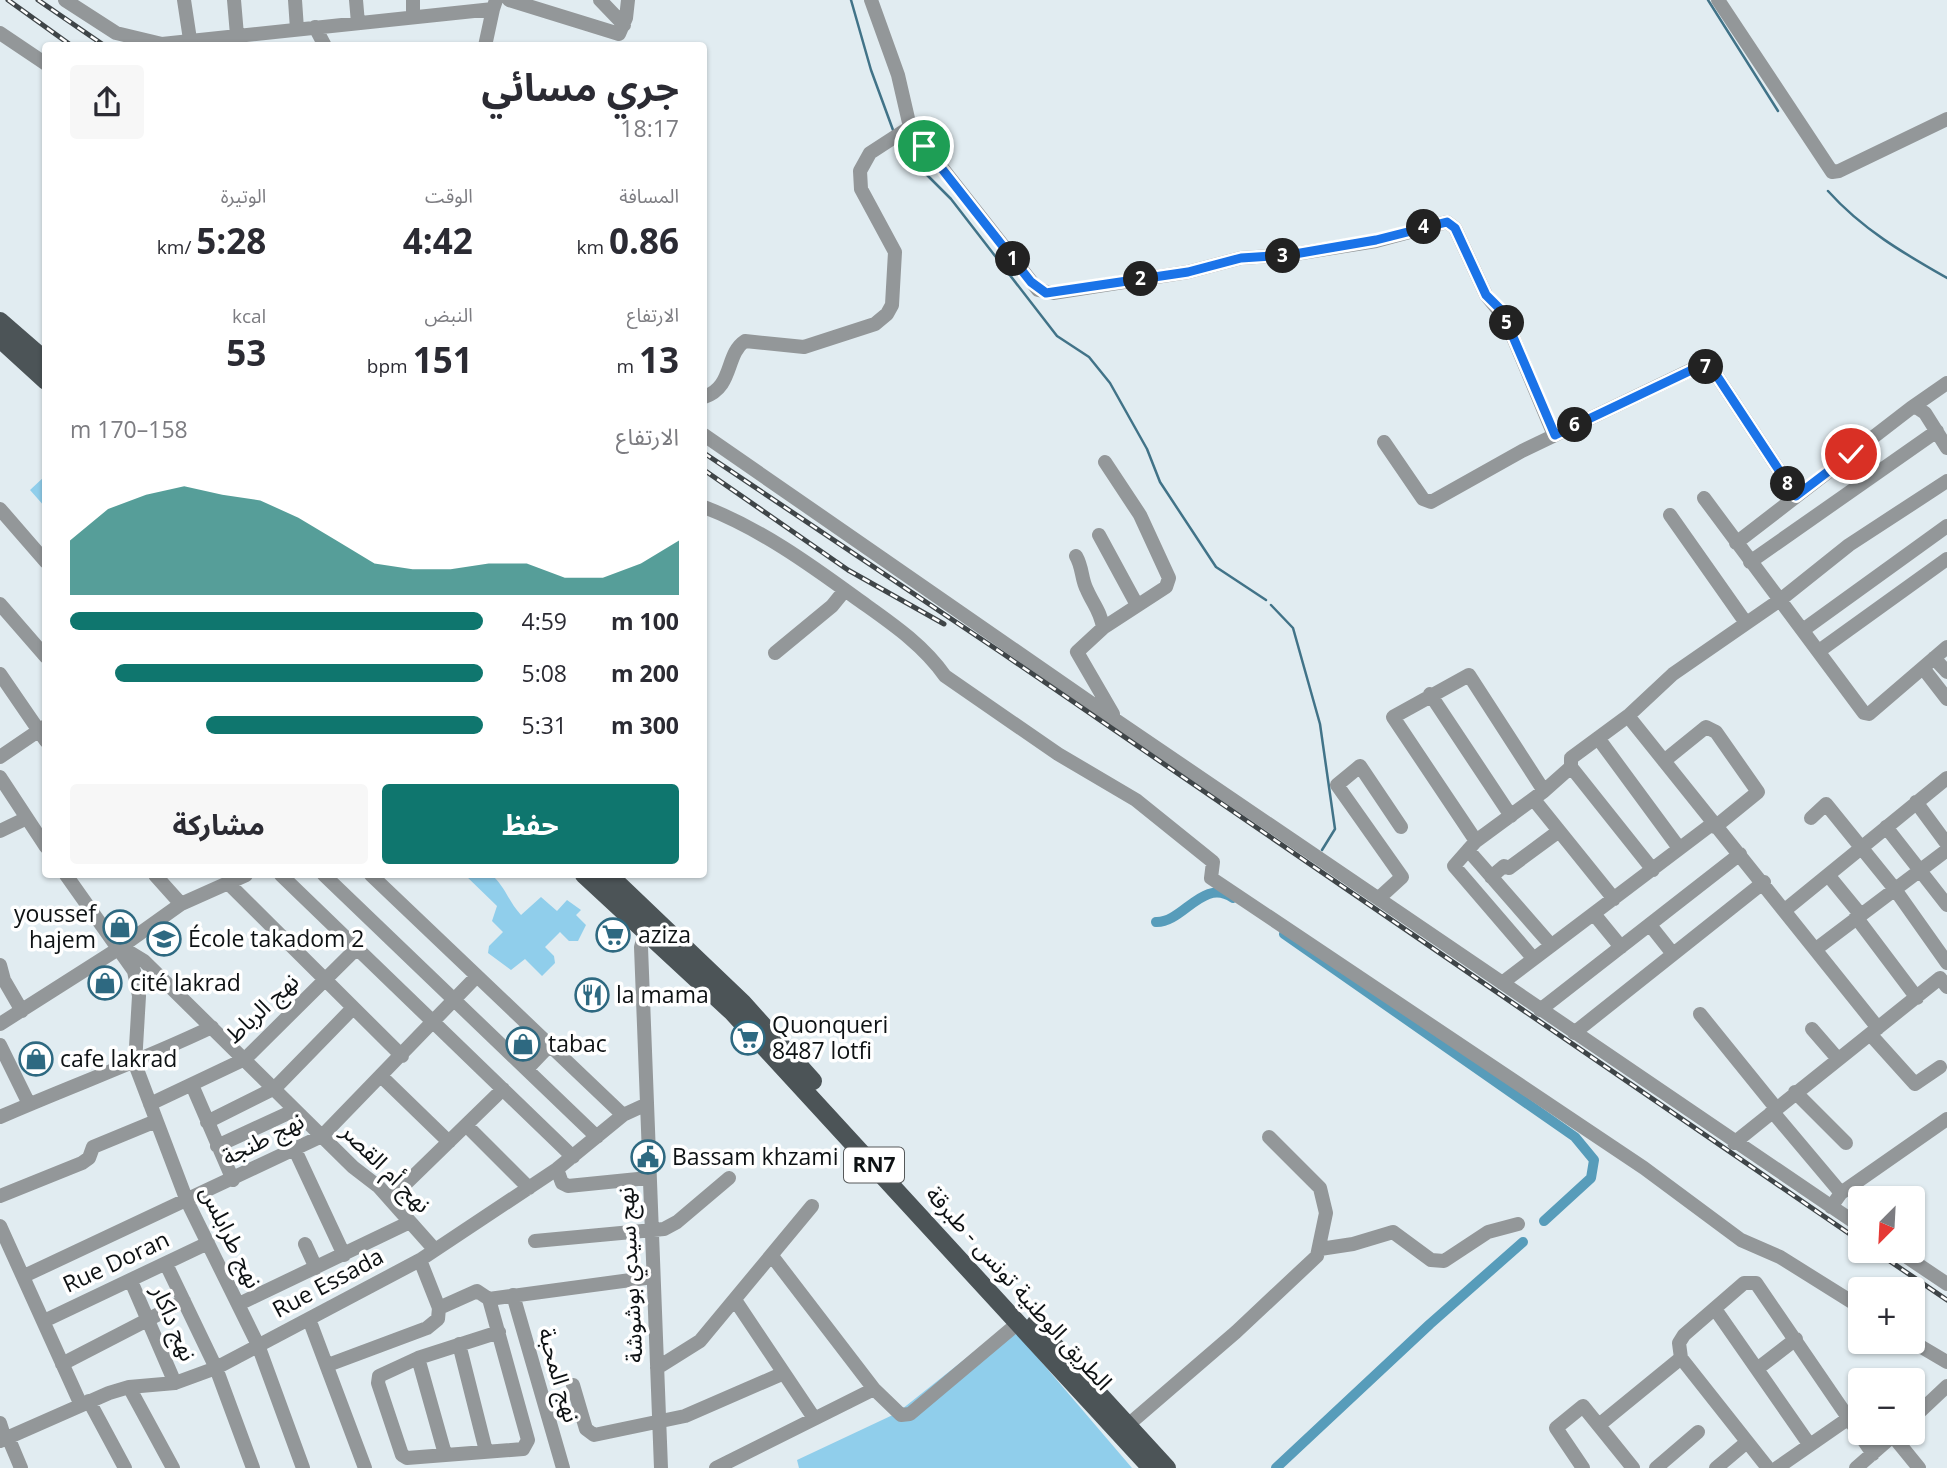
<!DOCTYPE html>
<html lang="ar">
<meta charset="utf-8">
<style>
:root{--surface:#fff;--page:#f7f7f7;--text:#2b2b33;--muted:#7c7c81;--accent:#0f766e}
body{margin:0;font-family:"Open Sans","Noto Sans Arabic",sans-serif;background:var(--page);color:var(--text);direction:rtl;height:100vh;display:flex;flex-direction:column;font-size:26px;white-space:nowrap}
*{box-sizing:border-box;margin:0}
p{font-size:23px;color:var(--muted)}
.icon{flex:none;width:38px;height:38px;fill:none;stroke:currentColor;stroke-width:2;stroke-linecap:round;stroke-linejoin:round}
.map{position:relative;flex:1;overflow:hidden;direction:ltr}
.drawer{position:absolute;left:42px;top:42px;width:665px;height:836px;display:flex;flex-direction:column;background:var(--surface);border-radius:7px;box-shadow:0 2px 5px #0004;direction:rtl}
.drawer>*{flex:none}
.needle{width:46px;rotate:204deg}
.tools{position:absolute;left:1848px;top:1186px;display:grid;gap:14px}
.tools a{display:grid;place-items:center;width:77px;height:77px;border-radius:7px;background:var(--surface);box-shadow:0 2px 5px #0004;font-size:35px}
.pin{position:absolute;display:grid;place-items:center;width:60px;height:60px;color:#fff;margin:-30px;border:4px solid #fff;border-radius:50%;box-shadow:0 2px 7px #0007}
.km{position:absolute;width:35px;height:35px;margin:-18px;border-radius:50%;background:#222;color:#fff;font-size:19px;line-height:35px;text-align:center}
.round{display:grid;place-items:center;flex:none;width:74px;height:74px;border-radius:7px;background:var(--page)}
.head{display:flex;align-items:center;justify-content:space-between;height:119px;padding:0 28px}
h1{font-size:38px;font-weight:700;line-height:52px}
.figures{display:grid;grid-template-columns:repeat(3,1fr);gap:10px;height:119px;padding:7px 28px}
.figures div{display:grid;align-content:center}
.figures b{font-size:35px;font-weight:700}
.figures small{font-size:19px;font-weight:400}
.figures p{font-size:19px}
.chart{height:196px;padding:14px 28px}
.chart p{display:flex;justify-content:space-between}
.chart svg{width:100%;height:126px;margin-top:7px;fill:var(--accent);opacity:.7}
.button{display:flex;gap:14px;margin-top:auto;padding:14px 28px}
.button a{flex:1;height:80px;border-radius:7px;background:var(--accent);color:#fff;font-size:28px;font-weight:700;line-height:80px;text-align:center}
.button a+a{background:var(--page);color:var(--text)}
ul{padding:0 28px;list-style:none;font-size:23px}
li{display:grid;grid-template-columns:112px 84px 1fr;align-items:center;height:52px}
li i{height:18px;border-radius:9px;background:var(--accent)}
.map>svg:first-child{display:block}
</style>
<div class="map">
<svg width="1947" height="1468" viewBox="0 0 1947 1468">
<rect width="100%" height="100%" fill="#e1ecf1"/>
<path fill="#90ceeb" d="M45,476v31l-15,-17z
M465,875h30l-1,2c12,12 15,25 27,38l20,-18 16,14 10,-11 14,10 -5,5 10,10 -8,16h-9l-9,-9 -15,15 9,9 1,7 -13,13 -17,-17 -14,11 -23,-17 1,-7 14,-14 -11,-11 5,-15z
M1009,1324l123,144h-333l-2,-8 100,-47z"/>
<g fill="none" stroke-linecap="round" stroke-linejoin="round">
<path stroke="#417388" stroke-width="2.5" d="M851,0l20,70 22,60
M1708,0l70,111
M898,139l7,14 46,46 106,137 32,21 21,26 37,66 13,33 56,85 50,33
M1828,191c34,38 75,62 119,87
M1271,605l22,23 27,96 15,105 -13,21"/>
<path stroke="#579cba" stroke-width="10" d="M1156,922c27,1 47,-45 77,-24
M1284,934l291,203 19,23 -3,18 -47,43
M1276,1468l154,-144 93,-82"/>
<path stroke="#939799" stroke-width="14" d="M65,0l51,33 46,11 331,-35 3,-9
M234,0l3,35
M295,0l2,29
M356,0l2,23
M413,0v17
M509,0l110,34 7,-16 2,-18
M600,0l24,25
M871,0l27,75 12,52 128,163 15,3 135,-21 53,-14 48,-3 87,-14 71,-19 8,6 31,67 19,23 49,117
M1718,0l114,172 7,-1 108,-52
M315,27l10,19
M0,33l46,31
M485,46l8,-37
M704,397c30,-10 21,-43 41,-56l59,6 71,-23 12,-10 5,-9 3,-53 -34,-63 -1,-18 10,-18 40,-26
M1911,408l36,-25
M704,435l413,286 743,505
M1384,442l39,57 8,3 91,-51 173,-83h13l7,5 81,123
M1105,462l35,53 29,63 -3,9 -63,41 -26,24 36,62
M1704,498l160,215 5,1 78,-67
M704,507c55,21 104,56 152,91 32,23 66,45 89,78l113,78 78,46 77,62 -2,16 433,290 97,72 39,17 80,50
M0,509l46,53
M1670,515l76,108
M1099,535l38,70
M1736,543l175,-135 5,-1 9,6 22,35
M1076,556c7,12 5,23 11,34 6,14 14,22 16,38
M1750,562l187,-131
M0,604l46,53
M1803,630l144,-104
M1819,651l128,-92
M775,653l57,-47 13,-16
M1934,658l13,14
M1923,668l24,31
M0,674l46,67
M1430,694l81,122
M1628,716l250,312
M1598,738l81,110
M0,757l44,-30
M1664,761l42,-34 10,5 42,60 -43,35
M0,777l46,70
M1544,791l27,-24
M1535,801l79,98
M1916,802l31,42
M1811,818l15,-14 68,84 53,75
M1886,827l61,78
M0,831l27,-13
M1476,841l-83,-124 76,-42 75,116 -68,50 -22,25 79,92
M1468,850l83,95
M1653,870l-82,-103v-9l57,-42 45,-42 107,-74 69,-55 98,-64
M66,875l68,96 5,25 -4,68 52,137 71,144 45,123
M155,875l26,29
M281,875l292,282
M324,875l273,262
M371,875l252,240
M1828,875l32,39
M1491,877l13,-11 5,2 50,-37
M228,883l174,173
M1379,898l23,-21 -65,-92 23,-19 41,61
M1785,910l162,-132
M1594,914l27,33
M1856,917l61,81
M647,925l-6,22 20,521
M1650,925l23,29
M121,947l23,14 209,206 26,20 56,63
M1816,949l131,-99
M0,965l4,15 18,31
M1502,983l210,-159
M1540,1010l200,-156
M1700,1014l76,94
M0,1024l118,-75 63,-45 65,-29
M1812,1029l26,30
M1574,1033l190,-151
M1870,1034l45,50 25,-17
M0,1045l29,59
M528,1068l21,-22
M382,1077l67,65
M192,1085l41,95
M1795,1092l51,51
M150,1104l95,-45 111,-110
M1772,1111l69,82
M0,1117c71,-31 143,-57 212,-90
M207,1122l68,-34 78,-80
M466,1125l63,63
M1734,1143l206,-165 7,9
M217,1146l78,-36
M295,1150l49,105
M557,1169l5,14 6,3 80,-8
M0,1196l82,-33 7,-5 4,-11 63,-26
M390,1199l113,-110
M1831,1207l10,-14 106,-74
M0,1226l81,179
M535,1241l129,-12 13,-7 52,-44
M305,1244l11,24
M1320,1249l33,-5 40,-12 38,28 13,1 44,-29 30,-8
M1898,1251l49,33
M772,1256l102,133 27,26 9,-1 108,-91
M166,1264l50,104 37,100
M24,1276l298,-140 154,-159
M131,1281l44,102
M513,1295l50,173
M489,1299l164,-22
M735,1300l79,118
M239,1304l171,-82
M439,1308l38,-17 12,8 39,141 -5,9 -116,9 -5,-3 -24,-72 1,-7 39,-18 81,-26
M1715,1309l94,135
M309,1319l56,149
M44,1321l164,-78
M1913,1342l34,20
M459,1344l27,107
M418,1358l27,96
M62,1364l122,-63
M328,1365l99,-37 11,-9 1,-11 -19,-48
M657,1368l43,-27 112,-135
M1757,1369l39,-30
M573,1385l13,44 8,6 91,-19 99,-43
M129,1387l44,81
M89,1401l36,67
M1913,1418l34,-32
M0,1423l5,16
M1128,1425l108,-93 81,-76 9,-43 -6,-25 -51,-51
M1599,1425l82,-67
M1893,1436l26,32
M8,1437l13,31
M0,1441l109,-48 20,-6 46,-4 41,-15 204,-108 137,-91 66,-54 24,-11
M716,1468l158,-79
M1583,1468l-27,-40 27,-22 50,62
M1656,1468l42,-36
M1716,1468l31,-26
M1768,1468l-87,-110 -2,-15 5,-8 60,-52h12l117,171
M1777,1468l72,-50
M1856,1468l40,-35"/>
<path stroke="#4c5457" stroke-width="18" d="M0,321l46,40
M0,339l46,42
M584,875l148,137 419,456
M609,875l134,128 70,78
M1035,1324l132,144"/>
<defs>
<path id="rail" d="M8,0l64,46
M38,0l67,46
M704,453l298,200 858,588
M704,470l144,100 96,54
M1875,1251l72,49"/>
</defs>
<use href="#rail" stroke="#3f4548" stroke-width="5"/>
<use href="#rail" stroke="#fff" stroke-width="2.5" stroke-dasharray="8" stroke-linecap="butt"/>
<path stroke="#939799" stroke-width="14" d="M184,0l7,46"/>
</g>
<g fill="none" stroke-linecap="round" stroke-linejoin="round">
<defs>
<path id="route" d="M924,146l107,136 15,11 142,-21 53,-14 48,-3 87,-15 71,-18 8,6 31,67 16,16 53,124 145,-69 15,7 81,123 55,-42"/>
</defs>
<use href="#route" stroke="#fff" stroke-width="14"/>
<use href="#route" stroke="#1a73e8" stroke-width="9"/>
</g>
<defs>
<symbol id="shop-ring" viewBox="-11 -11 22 22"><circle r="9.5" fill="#fff" stroke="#2e6981" stroke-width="1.5"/><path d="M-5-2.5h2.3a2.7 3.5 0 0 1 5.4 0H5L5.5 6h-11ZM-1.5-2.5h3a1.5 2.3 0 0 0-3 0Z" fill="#2e6981"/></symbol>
<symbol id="supermarket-ring" viewBox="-11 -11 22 22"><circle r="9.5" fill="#fff" stroke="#2e6981" stroke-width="1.5"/><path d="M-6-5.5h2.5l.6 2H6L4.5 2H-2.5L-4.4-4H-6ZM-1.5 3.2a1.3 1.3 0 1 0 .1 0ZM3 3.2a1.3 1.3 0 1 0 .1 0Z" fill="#2e6981"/></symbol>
<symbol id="school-ring" viewBox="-11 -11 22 22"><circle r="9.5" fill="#fff" stroke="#2e6981" stroke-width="1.5"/><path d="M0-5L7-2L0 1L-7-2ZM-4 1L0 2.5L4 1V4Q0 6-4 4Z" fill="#2e6981"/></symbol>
<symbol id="restaurant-ring" viewBox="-11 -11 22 22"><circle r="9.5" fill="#fff" stroke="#2e6981" stroke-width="1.5"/><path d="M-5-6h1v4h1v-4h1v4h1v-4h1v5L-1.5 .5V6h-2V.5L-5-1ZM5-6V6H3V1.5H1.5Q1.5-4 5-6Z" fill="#2e6981"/></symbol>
<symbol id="civic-ring" viewBox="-11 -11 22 22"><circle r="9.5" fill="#fff" stroke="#2e6981" stroke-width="1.5"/><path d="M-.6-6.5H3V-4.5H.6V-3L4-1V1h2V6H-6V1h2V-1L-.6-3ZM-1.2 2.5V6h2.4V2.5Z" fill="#2e6981"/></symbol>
</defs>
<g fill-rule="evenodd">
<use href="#shop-ring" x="101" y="908" width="38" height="38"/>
<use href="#supermarket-ring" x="594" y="916" width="38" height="38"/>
<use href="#school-ring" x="145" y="920" width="38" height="38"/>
<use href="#shop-ring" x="86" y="964" width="38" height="38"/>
<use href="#restaurant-ring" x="573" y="976" width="38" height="38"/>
<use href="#supermarket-ring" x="729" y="1019" width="38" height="38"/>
<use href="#shop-ring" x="504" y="1025" width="38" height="38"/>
<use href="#shop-ring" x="17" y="1040" width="38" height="38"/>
<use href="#civic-ring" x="629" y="1138" width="38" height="38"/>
</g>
<g text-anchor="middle" stroke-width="7" stroke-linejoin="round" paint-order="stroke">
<rect fill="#fff" stroke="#56595a" stroke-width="2" x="844" y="1147.5" width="60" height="35" rx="5"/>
<g font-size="21" font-weight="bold" fill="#0e1214">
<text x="874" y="1172">RN7</text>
</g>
<g font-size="23" fill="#0e1214" stroke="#fff" text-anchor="start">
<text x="96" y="922" text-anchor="end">youssef<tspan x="96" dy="26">hajem</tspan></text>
<text x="638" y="943">aziza</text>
<text x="188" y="947">École takadom 2</text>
<text x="130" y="991">cité lakrad</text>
<text x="616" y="1003">la mama</text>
<text x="772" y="1033">Quonqueri<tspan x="772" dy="26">8487 lotfi</tspan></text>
<text x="548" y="1052">tabac</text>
<text x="60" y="1067">cafe lakrad</text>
<text x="672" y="1165">Bassam khzami</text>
</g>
<g font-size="23" fill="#0e1214" stroke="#fff">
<text transform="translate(262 1008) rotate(-43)" y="8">نهج الرباط</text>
<text transform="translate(263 1139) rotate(-27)" y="8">نهج طنجة</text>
<text transform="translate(386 1168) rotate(45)" y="8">نهج أم القصر</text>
<text transform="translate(231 1237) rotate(64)" y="8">نهج طرابلس</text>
<text transform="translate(116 1262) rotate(-25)" y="8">Rue Doran</text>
<text transform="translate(630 1275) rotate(-93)" y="8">نهج سيدي بوشوشة</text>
<text transform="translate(328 1283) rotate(-28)" y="8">Rue Essada</text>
<text transform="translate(1019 1288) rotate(48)" y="8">الطريق الوطنية تونس - طبرقة</text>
<text transform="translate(174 1323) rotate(67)" y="8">نهج داكار</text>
<text transform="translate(559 1375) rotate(74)" y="8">نهج المحبة</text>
</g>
</g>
</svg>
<div class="tools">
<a><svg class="needle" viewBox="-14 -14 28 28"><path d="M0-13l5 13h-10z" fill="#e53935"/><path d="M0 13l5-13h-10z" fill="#7c7c81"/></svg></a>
<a>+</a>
<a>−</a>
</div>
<div class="pin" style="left:924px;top:146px;background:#1e9e55"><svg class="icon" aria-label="arrive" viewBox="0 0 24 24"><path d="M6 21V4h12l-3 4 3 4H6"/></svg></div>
<div class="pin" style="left:1851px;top:454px;background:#d93025"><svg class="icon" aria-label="check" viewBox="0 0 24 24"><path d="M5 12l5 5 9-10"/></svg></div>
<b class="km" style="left:1013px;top:259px">1</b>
<b class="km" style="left:1141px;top:279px">2</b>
<b class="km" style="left:1283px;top:256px">3</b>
<b class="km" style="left:1424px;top:227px">4</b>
<b class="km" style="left:1507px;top:323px">5</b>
<b class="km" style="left:1575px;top:425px">6</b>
<b class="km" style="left:1706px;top:367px">7</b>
<b class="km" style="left:1788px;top:484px">8</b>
<section class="drawer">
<div class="head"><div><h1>جري مسائي</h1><p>18:17</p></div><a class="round"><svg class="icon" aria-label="share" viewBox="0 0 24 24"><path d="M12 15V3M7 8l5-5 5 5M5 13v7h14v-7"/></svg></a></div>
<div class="figures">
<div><p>المسافة</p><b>0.86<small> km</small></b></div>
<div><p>الوقت</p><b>4:42</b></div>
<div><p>الوتيرة</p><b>5:28<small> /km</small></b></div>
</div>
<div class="figures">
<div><p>الارتفاع</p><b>13<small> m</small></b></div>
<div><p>النبض</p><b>151<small> bpm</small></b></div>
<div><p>kcal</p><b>53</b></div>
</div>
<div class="chart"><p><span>الارتفاع</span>158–170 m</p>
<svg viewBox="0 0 160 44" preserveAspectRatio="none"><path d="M0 44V25L10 14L20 9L30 6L40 9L50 11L60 17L70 25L80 33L90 35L100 35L110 33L120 33L130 38L140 38L150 33L160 25V44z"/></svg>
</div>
<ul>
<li><b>100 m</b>4:59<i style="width:100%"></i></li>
<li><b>200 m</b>5:08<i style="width:89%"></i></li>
<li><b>300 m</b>5:31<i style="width:67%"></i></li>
</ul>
<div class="button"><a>حفظ</a><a>مشاركة</a></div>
</section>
</div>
